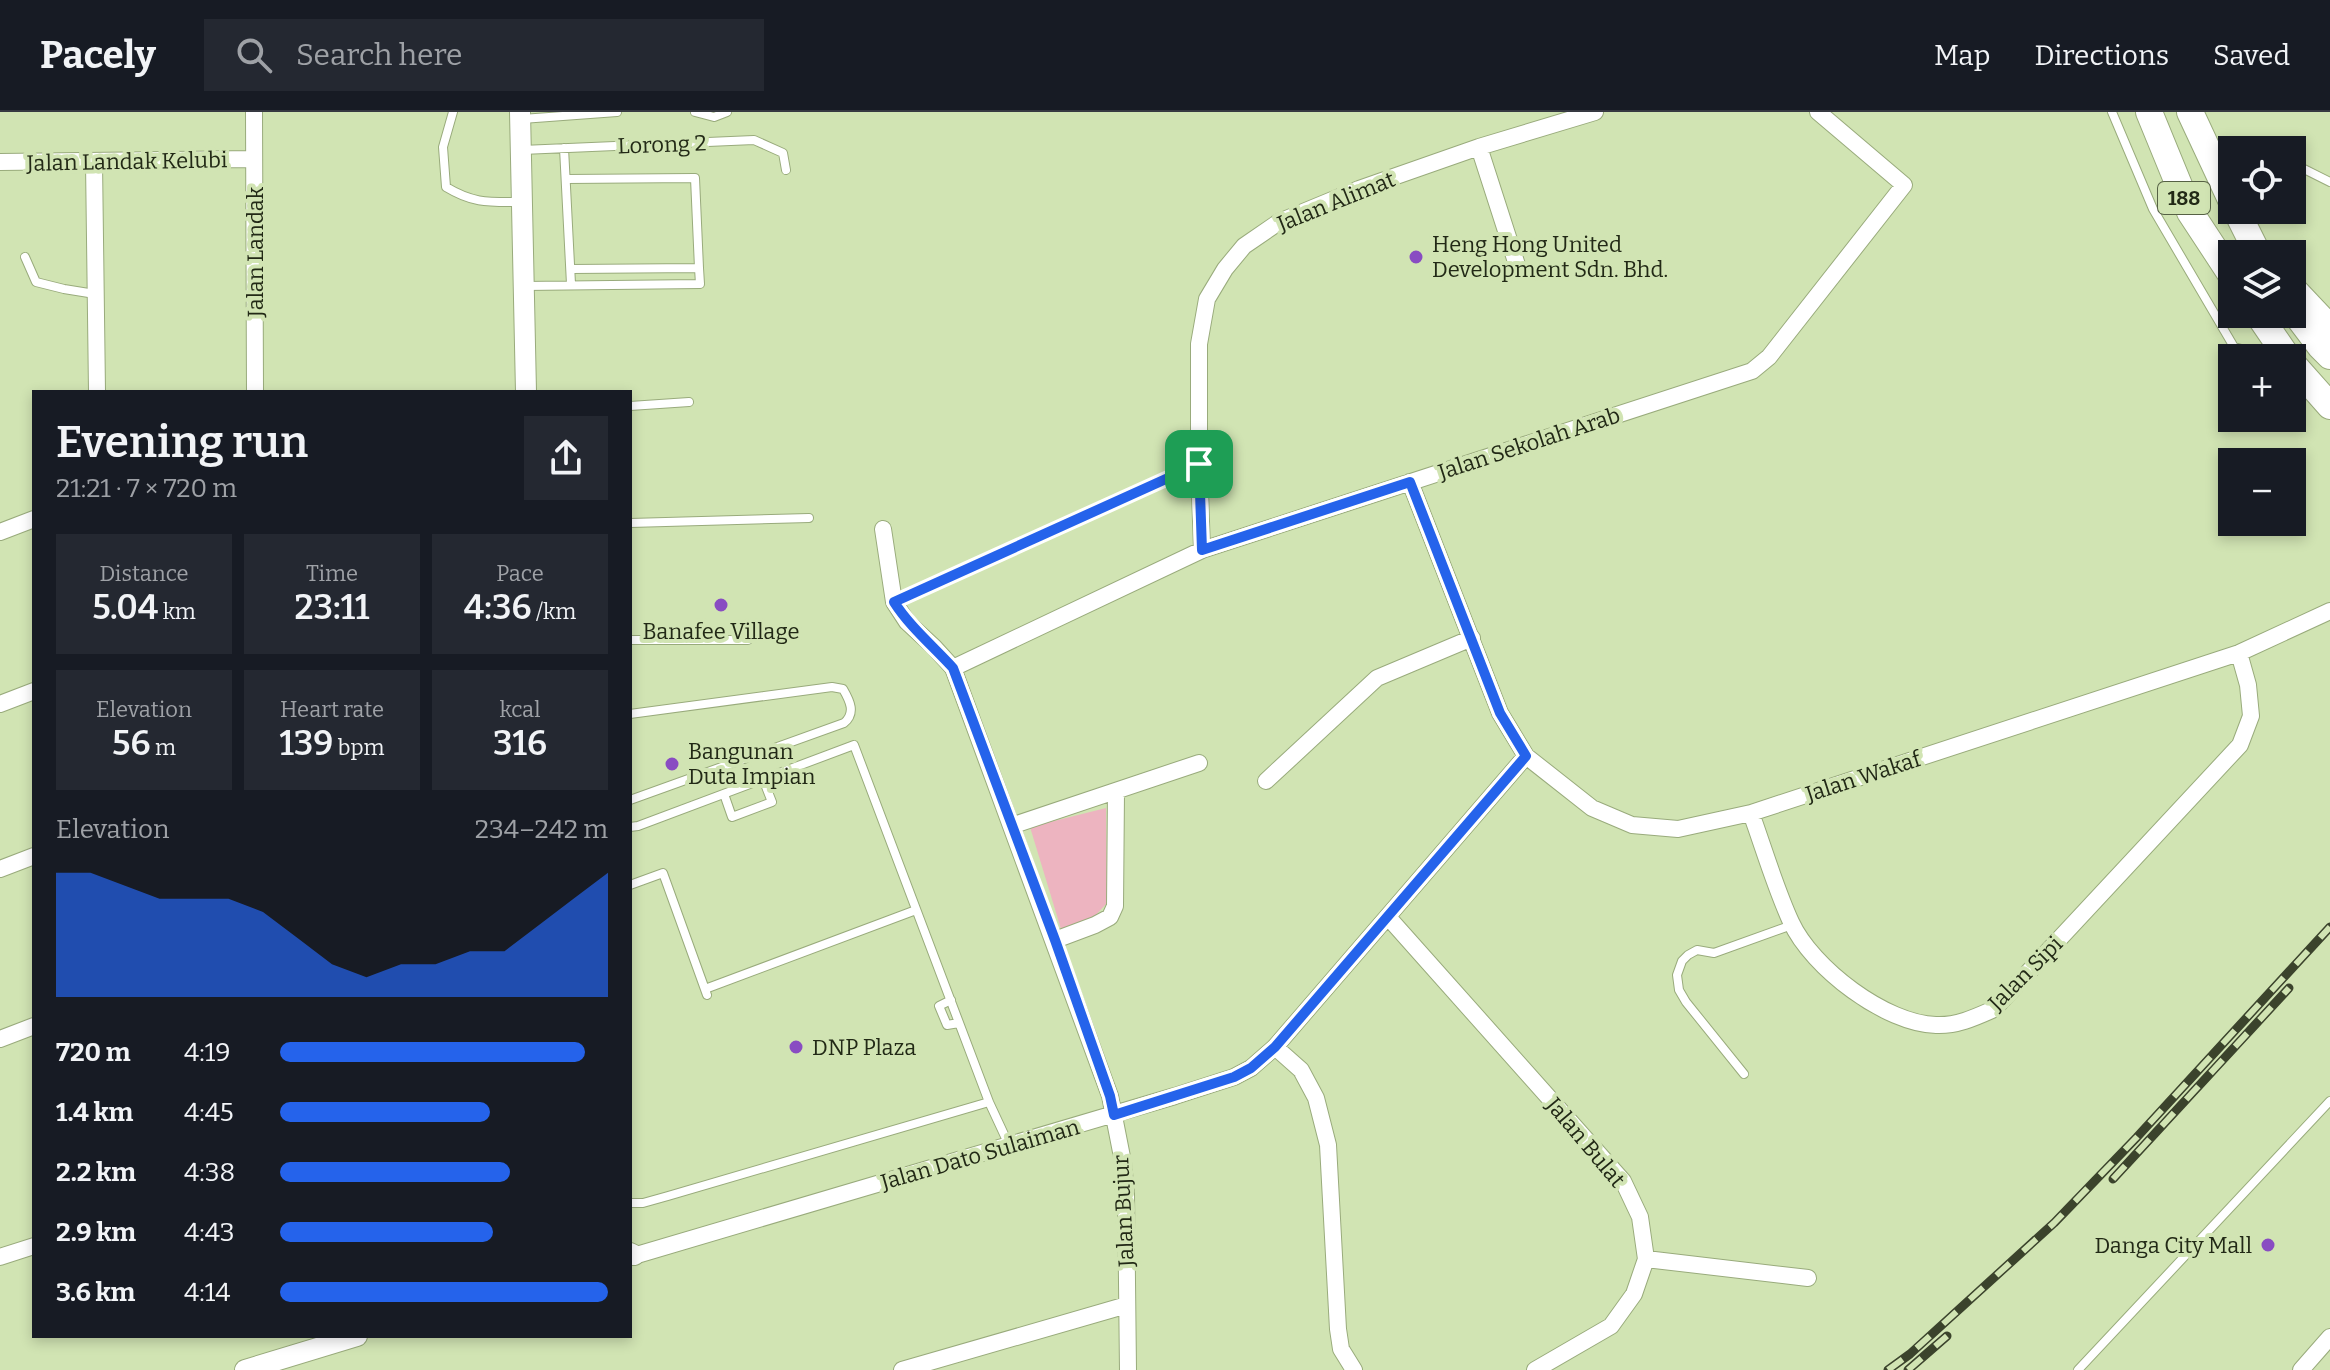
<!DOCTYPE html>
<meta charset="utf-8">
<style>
:root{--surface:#171b24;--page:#242831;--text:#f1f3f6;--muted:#9ea1a6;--line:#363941;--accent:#2563eb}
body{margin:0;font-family:Bitter,serif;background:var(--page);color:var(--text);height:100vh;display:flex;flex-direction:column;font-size:30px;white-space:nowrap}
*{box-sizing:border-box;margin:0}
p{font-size:26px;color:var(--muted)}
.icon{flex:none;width:44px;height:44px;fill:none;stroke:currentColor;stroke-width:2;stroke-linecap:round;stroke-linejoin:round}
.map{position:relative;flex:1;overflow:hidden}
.details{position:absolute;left:32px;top:278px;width:600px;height:948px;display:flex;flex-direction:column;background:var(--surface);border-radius:0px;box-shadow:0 4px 12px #0003}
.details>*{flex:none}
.buttons{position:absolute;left:2218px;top:24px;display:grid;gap:16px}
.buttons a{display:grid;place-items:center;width:88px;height:88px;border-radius:0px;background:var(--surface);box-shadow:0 4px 12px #0003;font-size:40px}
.pin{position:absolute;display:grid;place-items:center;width:68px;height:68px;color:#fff;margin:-34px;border-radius:16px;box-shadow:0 4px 12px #0006}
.round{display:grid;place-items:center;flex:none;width:84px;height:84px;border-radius:0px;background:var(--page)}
.headline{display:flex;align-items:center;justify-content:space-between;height:136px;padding:0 24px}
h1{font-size:44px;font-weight:600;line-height:60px}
.figures{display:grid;grid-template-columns:repeat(3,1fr);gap:12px;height:136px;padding:8px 24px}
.figures div{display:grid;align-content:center;border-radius:0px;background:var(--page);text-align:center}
.figures b{font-size:34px;font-weight:600}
.figures small{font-size:22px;font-weight:400}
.figures p{font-size:22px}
.chart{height:224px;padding:16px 24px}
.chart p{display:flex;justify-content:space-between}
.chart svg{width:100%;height:144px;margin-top:8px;fill:var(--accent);opacity:.7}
ul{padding:0 24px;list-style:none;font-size:26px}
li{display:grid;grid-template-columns:128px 96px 1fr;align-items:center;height:60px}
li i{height:20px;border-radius:10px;background:var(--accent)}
header{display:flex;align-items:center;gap:48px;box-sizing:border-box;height:112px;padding:0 40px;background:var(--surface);border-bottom:2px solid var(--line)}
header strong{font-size:38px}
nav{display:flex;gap:44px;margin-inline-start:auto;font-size:28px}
.search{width:560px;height:72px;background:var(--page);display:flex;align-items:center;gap:20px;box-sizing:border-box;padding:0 28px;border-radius:0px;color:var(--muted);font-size:30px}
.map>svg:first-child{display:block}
</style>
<header>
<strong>Pacely</strong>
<div class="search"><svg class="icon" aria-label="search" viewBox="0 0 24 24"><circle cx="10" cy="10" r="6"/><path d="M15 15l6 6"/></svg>Search here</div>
<nav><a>Map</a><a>Directions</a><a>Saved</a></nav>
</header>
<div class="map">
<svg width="2330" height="1258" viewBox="0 0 2330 1258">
<rect width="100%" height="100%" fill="#d1e4b3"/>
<path fill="#edb4c0" d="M1106,696l1,95 -14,15 -32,11 -31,-102z"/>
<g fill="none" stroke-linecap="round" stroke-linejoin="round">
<defs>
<path id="service" d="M453,0l-10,35 3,40c28,17 44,15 75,15
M695,0l19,5 13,-5
M2112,0l41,97 81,138 42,11
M522,7l95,-7
M2251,30l15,8
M564,36l7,136
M522,38l232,-10 29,13 3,17
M2292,51l38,19
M566,67l129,-1 4,90 -128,1
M25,145l11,25 28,7 31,5
M524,174l176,-2 -1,-16
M630,294l59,-4
M630,411l179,-5
M894,490l304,-137
M630,528h118
M630,602l202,-27 11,2c7,12 13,24 1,34l-214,77
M724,682l8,23 40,-15 -9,-23
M630,715l8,-1 216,-81 135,357 20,43
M630,773l33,-12 44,122
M705,877l211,-79
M951,888l-12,6 8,19 12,-2
M1744,962l-58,-72 -7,-12 -2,-15 5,-14 6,-6 9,-5 17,3 78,-28
M630,1091h13l25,-7 321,-94
M2078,1258l252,-269"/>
<path id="minor" d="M254,0l1,280
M1479,35l38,118
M0,50l254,-3
M94,50l3,230
M1410,370l90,231 26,43 66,52 40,17 46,4 73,-16 488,-160 91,-42
M883,417l11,73 13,20 27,25 19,21 157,428 13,66 3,32 2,176
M0,420l34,-13
M1202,438l-3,-86v-120l8,-45 18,-30 19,-23 35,-24 80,-33 120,-42 116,-35
M953,556l249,-118 550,-179 17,-14 135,-172 -86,-73
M0,592l34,-13
M1266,669l111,-103 95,-40
M1751,701c13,36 24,74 40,109 21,46 95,102 145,103 21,1 40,-8 58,-16l246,-264 11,-29 -3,-31 -9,-32
M1011,714l188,-63
M0,757l34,-13
M1388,805l235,264 17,36 6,42 -12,35 -23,32 -76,44
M1055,828l40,-15 15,-8 5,-11 1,-114
M0,927l34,-13
M1275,935l26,23 15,28 12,47 10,184 3,20 13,21
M0,1145l34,-11
M630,1145l545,-161 59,-19 17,-9 24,-21 251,-291
M1646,1147l162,19
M902,1258l225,-65
M2301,1258l29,-33"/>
<path id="tertiary" d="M520,0l6,280
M630,1141l4,2
M245,1258l112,-34"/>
<path id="trunk" d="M2149,0l41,100 42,64
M2190,0l42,90
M2236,98l22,44
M2292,176l38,40
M2292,197l28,37 10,10
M2258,202l30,44
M2292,251l38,43"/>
</defs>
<use href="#service" stroke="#99ab7c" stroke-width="10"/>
<use href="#minor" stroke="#99ab7c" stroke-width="18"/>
<use href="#tertiary" stroke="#99ab7c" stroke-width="22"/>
<use href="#trunk" stroke="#99ab7c" stroke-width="28"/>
<use href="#service" stroke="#fff" stroke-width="8"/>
<use href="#minor" stroke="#fff" stroke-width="16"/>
<use href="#tertiary" stroke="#fff" stroke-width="20"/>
<use href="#trunk" stroke="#fff" stroke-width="26"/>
<defs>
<path id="rail" d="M2113,1067l176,-191
M1888,1258l22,-16 144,-131 83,-86 193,-210
M1908,1258l39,-34"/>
</defs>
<use href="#rail" stroke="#3b432c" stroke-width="9"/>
<use href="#rail" stroke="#d1e4b3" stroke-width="6" stroke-dasharray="18" stroke-linecap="butt"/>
</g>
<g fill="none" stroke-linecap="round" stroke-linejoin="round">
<defs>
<path id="route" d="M1199,352l3,86 208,-68 90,231 26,43 -251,291 -24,21 -17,9 -120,38 -4,-19 -55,-156 -102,-272c-20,-22 -43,-41 -59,-66z"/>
</defs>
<use href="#route" stroke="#fff" stroke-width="16"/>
<use href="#route" stroke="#2563eb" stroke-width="10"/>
</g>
<g fill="#894cc2" stroke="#d1e4b3" stroke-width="3">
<circle cx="1416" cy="145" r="8"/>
<circle cx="721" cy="493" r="8"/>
<circle cx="672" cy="652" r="8"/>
<circle cx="796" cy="935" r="8"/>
<circle cx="2268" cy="1133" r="8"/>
</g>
<g text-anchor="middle" stroke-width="8" stroke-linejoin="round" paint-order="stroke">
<rect fill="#d1e4b3" stroke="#566145" stroke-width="2" x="2158" y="70" width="52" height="32" rx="6"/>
<g font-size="20" font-weight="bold" fill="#222916">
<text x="2184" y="93">188</text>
</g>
<g font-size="22" fill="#222916" stroke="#d1e4b3">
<text transform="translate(662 32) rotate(-2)" y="8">Lorong 2</text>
<text transform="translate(127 49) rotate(-1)" y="8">Jalan Landak Kelubi</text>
<text transform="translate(1336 89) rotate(-22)" y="8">Jalan Alimat</text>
<text transform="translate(255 140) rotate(-90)" y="8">Jalan Landak</text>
<text transform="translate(1529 331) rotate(-18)" y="8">Jalan Sekolah Arab</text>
<text transform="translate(1863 664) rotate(-18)" y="8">Jalan Wakaf</text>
<text transform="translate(2025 861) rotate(-45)" y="8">Jalan Sipi</text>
<text transform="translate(1586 1030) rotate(50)" y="8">Jalan Bulat</text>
<text transform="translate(980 1042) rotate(-16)" y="8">Jalan Dato Sulaiman</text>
<text transform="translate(1123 1099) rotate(-93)" y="8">Jalan Bujur</text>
</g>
<g font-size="22" fill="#222916" stroke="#d1e4b3" text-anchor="start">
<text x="1432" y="140">Heng Hong United<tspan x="1432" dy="25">Development Sdn. Bhd.</tspan></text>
<text x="721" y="527" text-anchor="middle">Banafee Village</text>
<text x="688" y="647">Bangunan<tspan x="688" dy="25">Duta Impian</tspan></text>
<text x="812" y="943">DNP Plaza</text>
<text x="2252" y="1141" text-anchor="end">Danga City Mall</text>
</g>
</g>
</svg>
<div class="buttons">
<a><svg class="icon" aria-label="locate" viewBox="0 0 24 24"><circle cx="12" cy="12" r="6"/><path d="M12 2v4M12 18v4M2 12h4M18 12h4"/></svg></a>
<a><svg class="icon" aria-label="layers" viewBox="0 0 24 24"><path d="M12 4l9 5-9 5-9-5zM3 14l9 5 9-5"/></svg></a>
<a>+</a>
<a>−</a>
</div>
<div class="pin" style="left:1199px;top:352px;background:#1e9e55"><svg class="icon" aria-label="arrive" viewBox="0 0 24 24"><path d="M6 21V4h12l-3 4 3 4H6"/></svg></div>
<section class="details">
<div class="headline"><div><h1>Evening run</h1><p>21:21 · 7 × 720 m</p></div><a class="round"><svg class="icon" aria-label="share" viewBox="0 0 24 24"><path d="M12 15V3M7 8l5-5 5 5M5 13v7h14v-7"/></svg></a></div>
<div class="figures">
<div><p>Distance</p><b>5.04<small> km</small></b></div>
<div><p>Time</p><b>23:11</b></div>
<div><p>Pace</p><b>4:36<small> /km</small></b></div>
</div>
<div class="figures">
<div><p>Elevation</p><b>56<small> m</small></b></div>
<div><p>Heart rate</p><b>139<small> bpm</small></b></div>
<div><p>kcal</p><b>316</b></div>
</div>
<div class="chart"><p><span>Elevation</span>234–242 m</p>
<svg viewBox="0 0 160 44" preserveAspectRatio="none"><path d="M0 44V6L10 6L20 10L30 14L40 14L50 14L60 18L70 26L80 34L90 38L100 34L110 34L120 30L130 30L140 22L150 14L160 6V44z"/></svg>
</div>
<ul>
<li><b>720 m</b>4:19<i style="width:93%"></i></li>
<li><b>1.4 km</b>4:45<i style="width:64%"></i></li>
<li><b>2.2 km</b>4:38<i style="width:70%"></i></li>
<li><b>2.9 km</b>4:43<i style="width:65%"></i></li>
<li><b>3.6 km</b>4:14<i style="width:100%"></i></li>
</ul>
</section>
</div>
